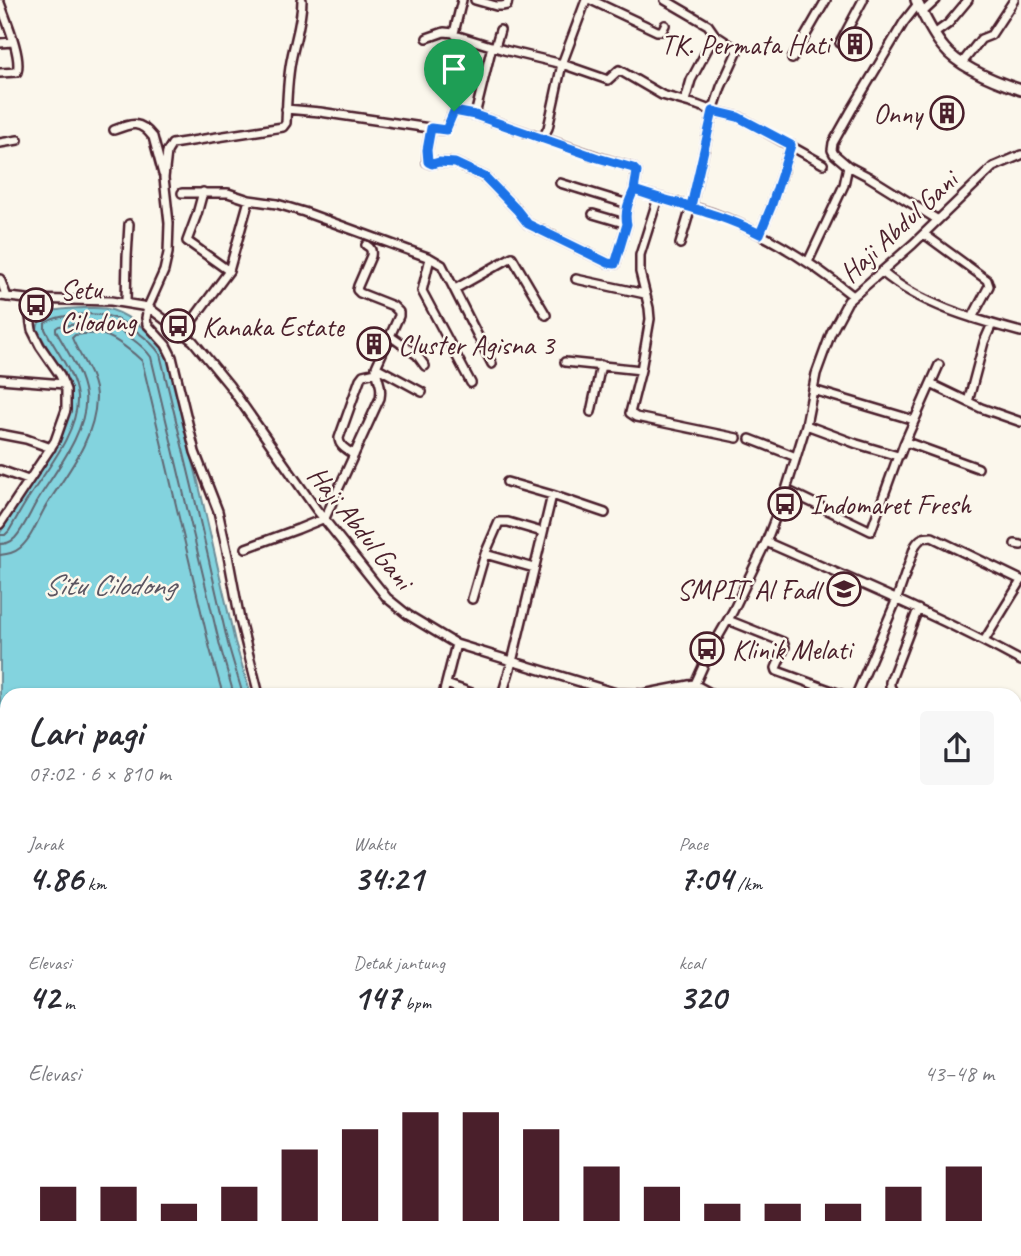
<!DOCTYPE html>
<html lang="id">
<meta charset="utf-8">
<style>
:root{--surface:#fff;--page:#f7f7f7;--text:#2b2b33;--muted:#7c7c81;--accent:#4a1f2b}
body{margin:0;font-family:Caveat,sans-serif;background:var(--page);color:var(--text);height:100vh;display:flex;flex-direction:column;font-size:26px;white-space:nowrap}
*{box-sizing:border-box;margin:0}
p{font-size:23px;color:var(--muted)}
.icon{flex:none;width:38px;height:38px;fill:none;stroke:currentColor;stroke-width:2;stroke-linecap:round;stroke-linejoin:round}
.map{position:relative;flex:1;overflow:hidden}
.details{position:absolute;left:0px;top:688px;width:1022px;height:569px;display:flex;flex-direction:column;background:var(--surface);border-radius:21px 21px 0 0;box-shadow:0 2px 5px #0004}
.details>*{flex:none}
.pin{position:absolute;display:grid;place-items:center;width:60px;height:60px;color:#fff;margin:-72px -30px;border-radius:50% 50% 50% 0;rotate:-45deg;box-shadow:0 0 7px #0007}
.pin .icon{rotate:45deg}
.round{display:grid;place-items:center;flex:none;width:74px;height:74px;border-radius:7px;background:var(--page)}
.head{display:flex;align-items:center;justify-content:space-between;height:119px;padding:0 28px}
h1{font-size:38px;font-weight:700;line-height:52px}
.metrics{display:grid;grid-template-columns:repeat(3,1fr);gap:10px;height:119px;padding:7px 28px}
.metrics div{display:grid;align-content:center}
.metrics b{font-size:35px;font-weight:700}
.metrics small{font-size:19px;font-weight:400}
.metrics p{font-size:19px}
.chart{height:196px;padding:14px 28px}
.chart p{display:flex;justify-content:space-between}
.chart svg{width:100%;height:126px;margin-top:7px;stroke:var(--accent);stroke-width:6}
.map>svg:first-child{display:block}
</style>
<div class="map">
<svg width="1021" height="1256" viewBox="0 0 1021 1256">
<rect width="100%" height="100%" fill="#fbf7ec"/>
<filter id="ink" filterUnits="userSpaceOnUse"><feTurbulence type="fractalNoise" baseFrequency=".0143" numOctaves="2"/><feDisplacementMap in="SourceGraphic" scale="14" xChannelSelector="R" yChannelSelector="G"/><feConvolveMatrix kernelMatrix="1 2 1 2 8 2 1 2 1" color-interpolation-filters="sRGB"/></filter>
<g filter="url(#ink)">
<path fill="#83d3de" stroke="#6c8b96" stroke-width="2" d="M84,308c9,0 20,-1 28,2 18,6 44,26 54,41l35,143 34,148 16,53h-244v157l-7,-2v-317l25,-42 43,-83c4,-29 -19,-54 -31,-79 4,-22 29,-20 47,-21z"/>
<g fill="none" stroke-linecap="round" stroke-linejoin="round">
<path stroke="#616773" stroke-width="2" d="M0,535h5l4,-4c7,-12 14,-25 22,-37 17,-26 48,-64 46,-97 -2,-24 -22,-47 -32,-68v-6c13,-9 51,-11 66,-6 15,5 40,23 49,37l34,141 34,149 15,51
M0,544c6,0 10,-1 15,-6 9,-10 15,-25 22,-37 17,-28 52,-71 48,-106 -3,-23 -18,-44 -29,-64v-3l3,-2c15,-1 31,-4 46,-2 13,3 39,22 46,33l69,289 14,49
M0,555c8,-1 14,-2 20,-7 12,-10 18,-29 26,-42 21,-33 49,-66 50,-108 0,-22 -16,-40 -24,-60l3,-3c8,-1 20,-2 29,0 11,3 30,18 38,26l68,288 13,46"/>
<defs>
<path id="minor" d="M462,0l-8,33 1,2 49,15 58,14 46,16 11,-10 43,25 35,10 16,6 26,6 84,47
M475,0l21,6h6l5,-1 1,-5
M591,0l66,31h5l3,-6
M665,0l43,25 7,10 20,13 2,4 -16,35 -8,24 -22,96 -11,37
M0,3c6,17 22,53 17,69l-17,1
M918,4l-14,18 -53,89 -18,32 -1,7 2,4 14,12 21,11 69,43
M923,12l13,-12
M934,34l14,-10 20,-24
M427,38l17,-6 10,1
M0,43l13,-1
M840,43l23,-43
M495,47l5,-17
M792,59l34,-59
M962,63l19,-24 10,-4 23,-35
M685,101l6,-21 24,-45
M286,109l34,3 123,18 4,-3 7,-16 21,4 123,42 35,11 4,4 -3,18c26,9 53,14 78,23 52,19 98,48 141,83
M475,115l17,-69
M431,128l-4,22v12l4,2 8,-2 16,1 30,14 32,33 11,14 80,39 7,1 12,-40
M114,130c18,-7 26,-10 39,7l10,37
M543,138l5,-10 14,-64 24,-64
M0,143l18,-3
M560,183l68,21
M203,192l-6,22 -10,27 42,30
M182,193h46l21,7 28,4 27,8 126,46 -8,33 49,92
M658,198l-18,57v17l9,36 1,11 -9,51 -11,43 6,4 101,21
M593,214l34,10c-3,-12 2,-23 7,-34
M760,234l11,-27 20,-62
M924,234l63,46 2,6 -17,32
M430,258l12,7 50,99
M808,262l36,-77 4,-19
M882,272c39,33 91,47 139,60
M0,279l7,18
M576,279l69,15
M455,289l57,-32 34,58
M0,296l27,3 84,2 37,6 45,34 36,44 87,124 71,89 21,17 48,29 160,49 27,1 51,-10
M126,302l1,-45 2,-33
M183,333l46,-62 20,-71
M390,336l27,19 8,11
M565,362l76,8
M376,367l46,25
M0,379l64,5
M931,384l50,24 40,14
M813,390l101,30
M968,402l16,-60 8,-18
M591,412l10,-47
M806,425l51,19 41,12 2,-1 4,-11 5,-1 69,25
M0,434l26,5 25,9
M750,439l46,18
M904,444l35,-79
M354,455c-6,-5 -15,-8 -15,-17l21,-59 3,-4 13,-3
M0,470l28,10
M507,482l45,13 53,18
M786,490l85,41 27,-75
M0,524l55,-83 11,-31v-20l-6,-15 -20,-29 -8,-16 -5,-31
M766,542c86,38 173,74 255,119
M1015,544l6,1
M246,548l52,-19 27,-11 55,-120c3,-16 -4,-18 -4,-31l23,-51v-4l-6,-6 -33,-13 -3,-3 1,-4 13,-30c1,-6 0,-8 -5,-11
M485,554l49,14
M472,599l13,-45 14,-32h9l34,10
M728,620l55,22 2,5 -9,21 1,3 66,24
M984,641l37,-60
M446,684l31,11
M694,684l20,11
M893,692l-3,-6v-4l28,-73
M259,695l-19,-75 -12,-64 -10,-45 -23,-59 -23,-95 -6,-12 -19,-21 -1,-6 2,-11 16,-36 4,-18 1,-30 -5,-45 3,-26 5,-8 111,-17 3,-4c1,-22 1,-45 6,-67 4,-19 10,-36 10,-56
M443,695l13,-51
M502,695l10,-33 40,-167
M690,695l20,-44 23,-40 33,-69 20,-52 20,-65 10,-51 15,-41 17,-32 65,-57 80,-77 28,-12
M817,695v-2
M856,695l40,-94 19,-55c5,-8 8,-9 17,-9l89,43
M1018,776l3,1
M1015,815l6,3
M1015,830l6,-6
M0,853l7,2
M1015,877l6,-5
M0,907l7,-1
M1015,932l6,-5
M0,948l7,-1
M0,1009l7,36
M1015,1009l6,8
M1015,1066l6,7
M0,1079l7,-1
M1015,1116l6,8
M0,1147l7,1
M1015,1184l6,4
M609,1250v6
M685,1250l41,6
M926,1250l1,6
M132,1256v-6
M324,1256l3,-6
M507,1256l2,-6
M516,1256l2,-6
M745,1256l2,-6
M803,1256l2,-6
M969,1256l3,-6
M1014,1256l5,-22"/>
<path id="tertiary" d="M916,0c8,16 16,34 28,48 16,20 53,34 77,42"/>
</defs>
<use href="#minor" stroke="#4a1f2b" stroke-width="12"/>
<use href="#tertiary" stroke="#4a1f2b" stroke-width="14"/>
<use href="#minor" stroke="#fbf7ec" stroke-width="7"/>
<use href="#tertiary" stroke="#fbf7ec" stroke-width="9"/>
</g>
</g>
<g fill="none" stroke-linecap="round" stroke-linejoin="round" filter="url(#ink)">
<defs>
<path id="route" d="M454,111l21,4 123,43 35,10 4,4 -3,18c42,14 85,23 126,44l11,-27 20,-62 -53,-28 -25,-6 -22,95 -33,-8 -24,-8c-5,11 -10,22 -7,34l-12,40 -7,-1 -80,-39 -11,-14 -32,-33 -30,-14 -16,-1 -7,2 -4,-2 -1,-12 4,-22 15,2 8,-19"/>
</defs>
<use href="#route" stroke="#fff" stroke-width="14"/>
<use href="#route" stroke="#1a73e8" stroke-width="9"/>
</g>
<defs>
<symbol id="building-ring" viewBox="-11 -11 22 22"><circle r="9.5" fill="#fbf7ec" stroke="#4a1f2b" stroke-width="1.5"/><path d="M-4-6H4V6H1V3H-1V6H-4ZM-2.5-4.3h1.7v1.8h-1.7ZM.8-4.3h1.7v1.8H.8ZM-2.5-1h1.7V.8h-1.7ZM.8-1h1.7V.8H.8Z" fill="#4a1f2b"/></symbol>
<symbol id="bus-ring" viewBox="-11 -11 22 22"><circle r="9.5" fill="#fbf7ec" stroke="#4a1f2b" stroke-width="1.5"/><path d="M-5-6H5V4H4V6H2V4H-2V6H-4V4H-5ZM-3.5-4V0h7V-4ZM-3.5 1.2v1.5H-2V1.2ZM2 1.2v1.5H3.5V1.2Z" fill="#4a1f2b"/></symbol>
<symbol id="school-ring" viewBox="-11 -11 22 22"><circle r="9.5" fill="#fbf7ec" stroke="#4a1f2b" stroke-width="1.5"/><path d="M0-5L7-2L0 1L-7-2ZM-4 1L0 2.5L4 1V4Q0 6-4 4Z" fill="#4a1f2b"/></symbol>
</defs>
<g fill-rule="evenodd">
<use href="#building-ring" x="836" y="25" width="38" height="38"/>
<use href="#building-ring" x="928" y="94" width="38" height="38"/>
<use href="#bus-ring" x="17" y="286" width="38" height="38"/>
<use href="#bus-ring" x="159" y="307" width="38" height="38"/>
<use href="#building-ring" x="355" y="325" width="38" height="38"/>
<use href="#bus-ring" x="766" y="485" width="38" height="38"/>
<use href="#school-ring" x="825" y="570" width="38" height="38"/>
<use href="#bus-ring" x="688" y="630" width="38" height="38"/>
</g>
<g text-anchor="middle" stroke-width="5" stroke-linejoin="round" paint-order="stroke">
<g font-size="28" fill="#4a1f2b" stroke="#fbf7ec" text-anchor="start">
<text x="830" y="54" text-anchor="end">TK. Permata Hati</text>
<text x="922" y="123" text-anchor="end">Onny</text>
<text x="60" y="299">Setu<tspan x="60" dy="32">Cilodong</tspan></text>
<text x="202" y="336">Kanaka Estate</text>
<text x="398" y="354">Cluster Agisna 3</text>
<text x="810" y="514">Indomaret Fresh</text>
<text x="820" y="599" text-anchor="end">SMPIT Al Fadl</text>
<text x="732" y="659">Klinik Melati</text>
</g>
<g font-size="28" fill="#4a1f2b" stroke="#fbf7ec">
<text transform="translate(898 226) rotate(-43)" y="10">Haji Abdul Gani</text>
<text transform="translate(361 527) rotate(51)" y="10">Haji Abdul Gani</text>
</g>
<g font-size="30" font-style="italic" fill="#5b5561" stroke="#fbf7ec">
<text x="109" y="595">Situ Cilodong</text>
</g>
</g>
</svg>
<div class="pin" style="left:454px;top:111px;background:#1e9e55"><svg class="icon" aria-label="arrive" viewBox="0 0 24 24"><path d="M6 21V4h12l-3 4 3 4H6"/></svg></div>
<section class="details">
<div class="head"><div><h1>Lari pagi</h1><p>07:02 · 6 × 810 m</p></div><a class="round"><svg class="icon" aria-label="share" viewBox="0 0 24 24"><path d="M12 15V3M7 8l5-5 5 5M5 13v7h14v-7"/></svg></a></div>
<div class="metrics">
<div><p>Jarak</p><b>4.86<small> km</small></b></div>
<div><p>Waktu</p><b>34:21</b></div>
<div><p>Pace</p><b>7:04<small> /km</small></b></div>
</div>
<div class="metrics">
<div><p>Elevasi</p><b>42<small> m</small></b></div>
<div><p>Detak jantung</p><b>147<small> bpm</small></b></div>
<div><p>kcal</p><b>320</b></div>
</div>
<div class="chart"><p><span>Elevasi</span>43–48 m</p>
<svg viewBox="0 0 160 44" preserveAspectRatio="none"><path d="M5 44V32M15 44V32M25 44V38M35 44V32M45 44V19M55 44V12M65 44V6M75 44V6M85 44V12M95 44V25M105 44V32M115 44V38M125 44V38M135 44V38M145 44V32M155 44V25"/></svg>
</div>
</section>
</div>
